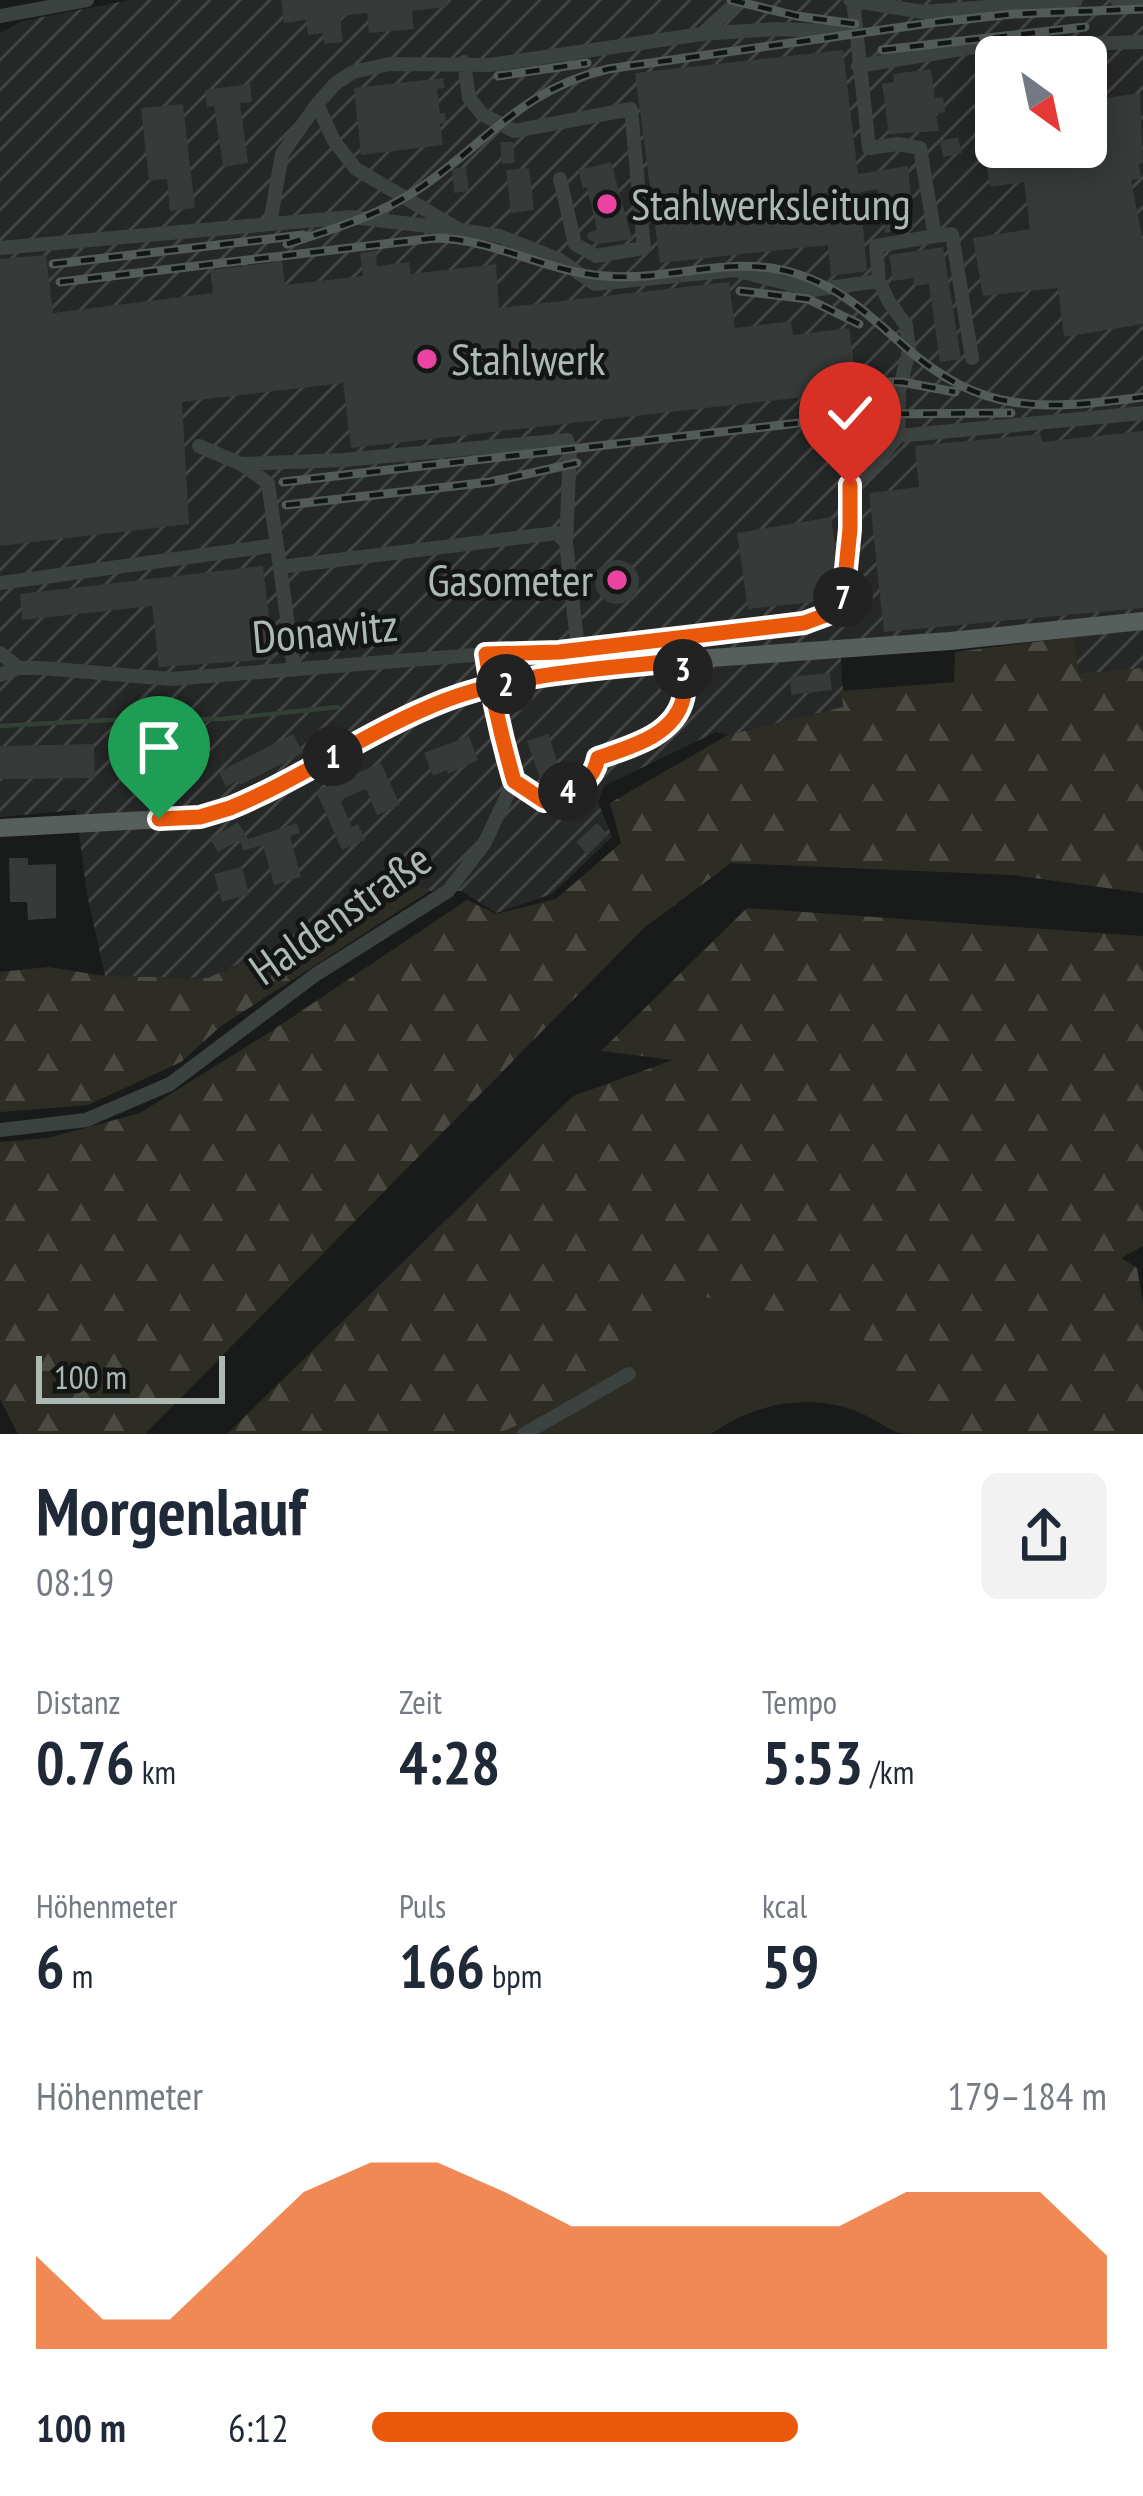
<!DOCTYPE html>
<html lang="de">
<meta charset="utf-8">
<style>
:root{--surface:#fff;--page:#f2f2f3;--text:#1f2937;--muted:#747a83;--accent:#ea580c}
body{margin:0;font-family:"PT Sans Narrow",sans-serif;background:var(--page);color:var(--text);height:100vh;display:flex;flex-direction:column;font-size:45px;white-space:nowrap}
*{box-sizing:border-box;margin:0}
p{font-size:39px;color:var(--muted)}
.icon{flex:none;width:66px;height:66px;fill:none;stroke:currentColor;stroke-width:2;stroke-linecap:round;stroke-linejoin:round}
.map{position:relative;height:1434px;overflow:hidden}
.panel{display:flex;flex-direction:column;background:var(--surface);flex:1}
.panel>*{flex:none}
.needle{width:78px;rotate:147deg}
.tools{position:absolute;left:975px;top:36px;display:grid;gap:24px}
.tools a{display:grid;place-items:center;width:132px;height:132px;border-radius:18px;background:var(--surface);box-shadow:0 6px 30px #0003;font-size:60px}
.scale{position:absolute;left:36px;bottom:30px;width:189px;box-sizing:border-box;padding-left:12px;border:6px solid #acbab3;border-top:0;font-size:33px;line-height:42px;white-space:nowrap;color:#acbab3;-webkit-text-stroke:9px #141616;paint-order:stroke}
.pin{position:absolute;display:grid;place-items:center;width:102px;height:102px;color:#fff;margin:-123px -51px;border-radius:50% 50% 50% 0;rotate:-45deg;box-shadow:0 0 12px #0007}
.pin .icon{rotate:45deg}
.km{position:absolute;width:60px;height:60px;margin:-30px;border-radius:50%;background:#222;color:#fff;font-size:33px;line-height:60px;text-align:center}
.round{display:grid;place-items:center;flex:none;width:126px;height:126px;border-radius:18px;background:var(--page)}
.overview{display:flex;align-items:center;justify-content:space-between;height:204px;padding:0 36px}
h1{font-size:66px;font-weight:600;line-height:90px}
.stats{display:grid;grid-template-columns:repeat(3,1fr);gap:18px;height:204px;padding:12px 36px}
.stats div{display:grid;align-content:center}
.stats b{font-size:60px;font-weight:600}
.stats small{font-size:33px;font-weight:400}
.stats p{font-size:33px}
.chart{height:336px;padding:24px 36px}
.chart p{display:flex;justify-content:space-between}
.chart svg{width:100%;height:216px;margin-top:12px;fill:var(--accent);opacity:.7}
ul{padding:0 36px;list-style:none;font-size:39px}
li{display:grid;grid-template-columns:192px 144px 1fr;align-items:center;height:90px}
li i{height:30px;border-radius:15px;background:var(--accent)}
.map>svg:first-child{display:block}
</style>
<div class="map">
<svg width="1143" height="1434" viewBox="0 0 1143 1434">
<defs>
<pattern id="industrial-furrows" width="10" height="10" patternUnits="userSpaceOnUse" patternTransform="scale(3)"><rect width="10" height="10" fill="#252827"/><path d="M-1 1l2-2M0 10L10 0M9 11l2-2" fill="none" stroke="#424544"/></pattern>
<pattern id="forest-firs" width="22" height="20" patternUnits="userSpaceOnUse" patternTransform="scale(3)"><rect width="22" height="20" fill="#2e2d25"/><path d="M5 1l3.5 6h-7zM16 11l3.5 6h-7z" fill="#4a4942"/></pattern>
</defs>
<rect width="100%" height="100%" fill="#191b1b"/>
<path fill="url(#industrial-furrows)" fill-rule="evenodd" d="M130,0h1013v615l-303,30 4,62 -116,28 -12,-3 -112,54 -6,16 14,35 -60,57 -56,19 -34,-22h-32l-16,-8 -206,95 -103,-2 -18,-82 -11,-84 -76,7v-784l22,-12zM996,57h90v90h-90z
M1143,629v39l-65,7 -4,-38z"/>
<path fill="#2e2d25" d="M696,1295l104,23 75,26 48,90c-33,0 -26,-2 -52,-16 -52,-28 -114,-17 -160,16h-214l84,-37 48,-31 23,-45z"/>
<path fill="url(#forest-firs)" d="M1074,637l5,37 64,-6v225l-131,-18 -281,-12 -87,65 -499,506h-127l-18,-35v-257l48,-4 92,-25 127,-79 200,-134 29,14 60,-15 65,-56 -11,-40 118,-68 115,-28 -1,-16 112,-9 1,-30z
M414,883l16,8 -209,135 -40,36 -93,43 -88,7v-140l48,-5 57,9 103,2z
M747,908l396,28v310l-22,12 16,10 6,36v130h-220l-48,-90 -75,-26 -104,-23 -44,26 -23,45 -48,31 -84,37h-270l346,-338 100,-36 -72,-9z"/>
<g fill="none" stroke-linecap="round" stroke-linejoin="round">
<path stroke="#314135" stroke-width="4.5" d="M0,726l127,-7h95l116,-12"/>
</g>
<path fill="#363a39" d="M281,0h166v7l-35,4 2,18 -45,4 -2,-20 -27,3 3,26 -19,2 -1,-11 -15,2 -2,-15 -22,3z
M843,50l15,124 50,-8 6,62 -29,5 -7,-44 -18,3 7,79 -36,5 -3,-31 -168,18 -25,-190z
M931,69l4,29 8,-1 2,15 -9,2 3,17 -50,3 -7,-50 12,-2 -1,-8z
M443,78l2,10 -8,1 3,24h5l1,10 -6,1 3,21 -82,10 -7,-67z
M250,84l2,18 -12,1 8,60 -25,4 -9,-61 -7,1 -2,-17z
M1140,93l3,70 -4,1 2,14 -10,2 12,62v82l-79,13 -6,-49 -75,8 -10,-58 57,-9 -6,-47 -34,5 -11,-70 17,-3v33h90v-46z
M183,104l12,104 -25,3 -3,-32 -18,2 -8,-73z
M958,137l4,16 -19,4 -3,-16z
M500,142h13l2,21 -13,1z
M611,162l21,77 -34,5 -10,-5 -1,-6 10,-3 -10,-43 -4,1 -5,-18z
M466,167l3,24 -15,2 -2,-24z
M529,168l5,42 -23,3 -5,-43z
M943,247l18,112 -21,3 -11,-78 -15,2 -1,-8 -20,3 -4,-26z
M376,251l1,15 32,-4 2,12 85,-10 3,44 230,-26 6,46 56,-7 2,14 56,-7 9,63 -507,57 -8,-65 -161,19 7,122 -189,22v-287l46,-4 7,58 160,-20 -3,-23 51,-6 21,-3 3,24 78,-9 -3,-23z
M1143,431v177l-259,24 -15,-139 50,-6 -4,-41 126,-12 1,8z
M831,517l6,40 -5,36 -8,8 -76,8 -11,-76z
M595 582a22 22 0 1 1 44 0a22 22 0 1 1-44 0Z
M263,566l11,93 -115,8 -7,-61 -130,14 -2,-26z
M830,673l2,17 -41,5 -1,-18z
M293,734l10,19 -63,32 -2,-5 -12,7 -7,-15z
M549,734l13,47 -19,6 -16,-46z
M469,736l9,24 -30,14 -1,-4 -14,6 -9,-23z
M94,744l1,34 -95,1v-33z
M381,763l19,42 -23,10 -11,-26 -26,11 12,27 6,-3 7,16 -23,10 -26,-59z
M238,822l10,17 49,-16 3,10 -10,3 11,41 -27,8 -11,-40 -20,6 -3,-11 -22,12 -8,-13z
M597,823l11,12 -21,19 -11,-12z
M9,858h19v7l28,-1v54l-28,2 -1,-18h-17z
M242,867l7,27 -27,8 -8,-28z"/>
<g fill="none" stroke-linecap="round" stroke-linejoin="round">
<path stroke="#3c4240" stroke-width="14" d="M850,0l73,12 153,-12
M1117,0l26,2
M0,16l87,-16
M702,34l37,-34
M464,62l5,36 13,16 32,17 117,-22 13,139 -48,8 -21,-12 -15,-65
M858,66l116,-19 169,-5
M317,104l17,37 22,28 104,61 39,6 59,23 37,25 140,-14 78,20 66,-9
M270,223l12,-69 35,-50 19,-21 17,-11 36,-8 101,1 212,-31 74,-5 78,3
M935,236l17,-2 20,124
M0,248l351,-31 104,12
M898,436l245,-23
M199,446l42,18 27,19 12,84
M241,464l101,-4 225,-20 3,10 -4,93
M0,583l277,-38
M0,653l19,15
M294,670l-14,-103 277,-34 9,10 12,106
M0,675l19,-7h23l129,11 315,-25 73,-2 245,-29 38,-14 9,-80 -1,-44 25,-20 23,-29 1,-45 10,-40 -3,-26 -17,-23 -10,-21 -3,-35 59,-10 -15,-88 -22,-4 -29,4 -16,-148
M497,722l17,59
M514,781l30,20 46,-20 8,-23c31,-11 76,-22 85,-59 3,-11 0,-28 0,-39
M0,1130l86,-10 84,-36 145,-109 133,-84 36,-47 30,-63
M524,1434l105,-60"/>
<path stroke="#565f5b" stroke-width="18" d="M0,828l200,-11 60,-21 142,-77 48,-20 98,-24 135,-15 267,-19 193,-20"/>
<defs>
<path id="rail" d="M731,0l66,16 58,8
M939,22l74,-8 130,-5
M882,50l203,-23
M498,76l89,-13
M287,244c47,-15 94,-29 136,-58 66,-46 100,-97 185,-117l344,-49
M53,264l250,-29
M60,282l375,-44c60,1 111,34 170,38 65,6 128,-23 192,-2 43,13 73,42 106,71 79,71 141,65 240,52
M740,291l68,8 51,25
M866,382h36l53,10
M283,482l595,-68 133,-1
M286,505l204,-23 87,-19"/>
</defs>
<use href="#rail" stroke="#535b57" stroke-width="9"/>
<use href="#rail" stroke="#141616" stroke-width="4.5" stroke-dasharray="14" stroke-linecap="butt"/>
<path stroke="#3c4240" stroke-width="14" d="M488,668l9,54"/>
</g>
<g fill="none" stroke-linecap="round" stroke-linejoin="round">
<defs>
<path id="route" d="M159,819l41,-2 30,-9c75,-31 141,-79 216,-108 75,-28 159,-31 237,-40 0,11 3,28 0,39 -9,37 -54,48 -85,59 -6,29 -28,32 -54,43l-30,-20c-12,-42 -22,-84 -28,-127l73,-2 245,-29 38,-14 8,-80v-44"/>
</defs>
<use href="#route" stroke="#fff" stroke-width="24"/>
<use href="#route" stroke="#ea580c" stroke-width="15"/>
</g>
<g fill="#ea43a2" stroke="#141616" stroke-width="4.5">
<circle cx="607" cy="204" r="12"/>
<circle cx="427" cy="359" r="12"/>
<circle cx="617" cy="580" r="12"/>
</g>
<g text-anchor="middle" stroke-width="9" stroke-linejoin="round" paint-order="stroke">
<g font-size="45" fill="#acbab3" stroke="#141616" text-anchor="start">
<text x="631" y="220">Stahlwerksleitung</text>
<text x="451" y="375">Stahlwerk</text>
<text x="593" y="596" text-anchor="end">Gasometer</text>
</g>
<g font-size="45" fill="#acbab3" stroke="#141616">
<text transform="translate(325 631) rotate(-5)" y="16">Donawitz</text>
<text transform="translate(340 914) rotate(-35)" y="16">Haldenstraße</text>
</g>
</g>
</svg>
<div class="tools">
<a><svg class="needle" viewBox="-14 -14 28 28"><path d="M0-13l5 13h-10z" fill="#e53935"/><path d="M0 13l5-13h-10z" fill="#747a83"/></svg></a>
</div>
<div class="scale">100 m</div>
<div class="pin" style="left:159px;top:819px;background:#1e9e55"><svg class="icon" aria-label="arrive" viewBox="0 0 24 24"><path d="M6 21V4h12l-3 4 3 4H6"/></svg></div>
<div class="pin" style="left:850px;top:485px;background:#d93025"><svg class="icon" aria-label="check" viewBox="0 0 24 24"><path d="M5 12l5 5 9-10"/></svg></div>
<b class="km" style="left:333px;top:756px">1</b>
<b class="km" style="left:506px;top:684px">2</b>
<b class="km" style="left:683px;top:669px">3</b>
<b class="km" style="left:568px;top:791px">4</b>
<b class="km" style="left:843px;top:597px">7</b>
</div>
<section class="panel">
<div class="overview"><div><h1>Morgenlauf</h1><p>08:19</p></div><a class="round"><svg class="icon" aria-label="share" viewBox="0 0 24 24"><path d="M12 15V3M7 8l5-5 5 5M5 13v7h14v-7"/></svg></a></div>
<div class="stats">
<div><p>Distanz</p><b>0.76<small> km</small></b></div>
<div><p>Zeit</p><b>4:28</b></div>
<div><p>Tempo</p><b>5:53<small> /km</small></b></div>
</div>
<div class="stats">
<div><p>Höhenmeter</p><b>6<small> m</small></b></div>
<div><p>Puls</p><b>166<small> bpm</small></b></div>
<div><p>kcal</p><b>59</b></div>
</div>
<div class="chart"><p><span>Höhenmeter</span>179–184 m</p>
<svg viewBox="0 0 160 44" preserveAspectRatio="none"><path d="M0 44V25L10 38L20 38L30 25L40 12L50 6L60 6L70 12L80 19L90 19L100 19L110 19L120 19L130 12L140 12L150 12L160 25V44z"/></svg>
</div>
<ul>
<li><b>100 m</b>6:12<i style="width:58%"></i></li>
</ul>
</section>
